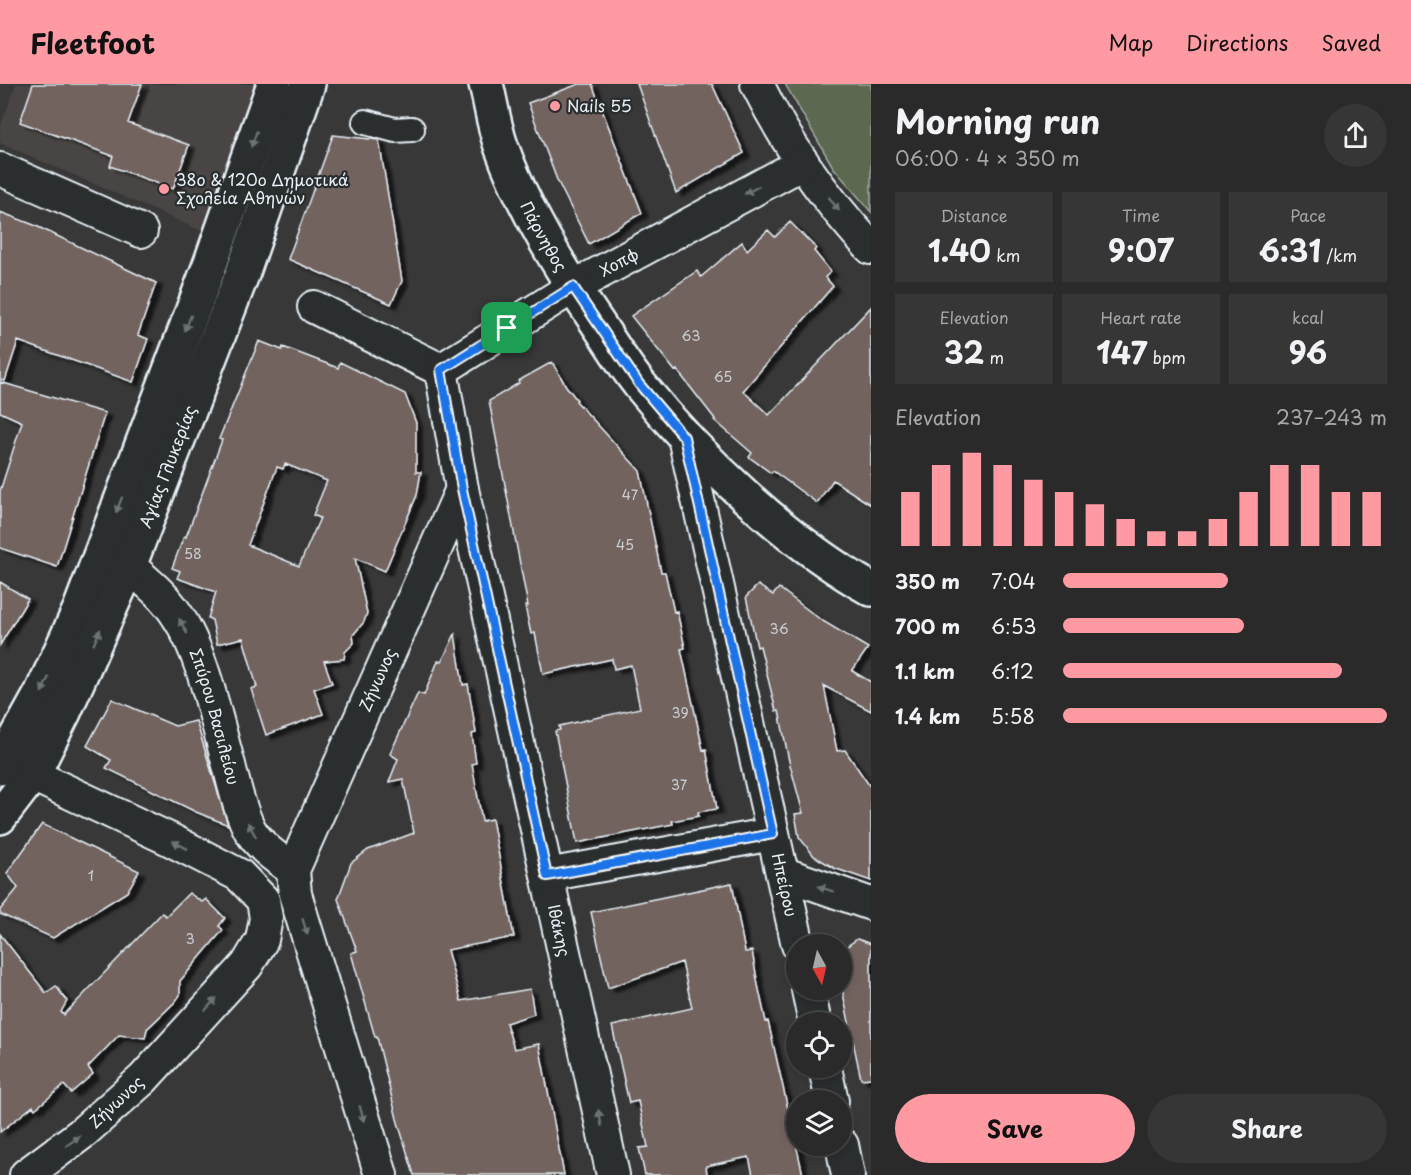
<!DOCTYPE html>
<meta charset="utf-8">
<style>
:root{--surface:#2a2a2a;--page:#363636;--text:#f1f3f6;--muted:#a5a7a8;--line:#464647;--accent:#ff9aa2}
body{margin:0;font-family:"Playpen Sans",sans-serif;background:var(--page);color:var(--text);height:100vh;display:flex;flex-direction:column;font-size:22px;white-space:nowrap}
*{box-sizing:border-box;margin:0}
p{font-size:20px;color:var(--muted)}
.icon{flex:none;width:33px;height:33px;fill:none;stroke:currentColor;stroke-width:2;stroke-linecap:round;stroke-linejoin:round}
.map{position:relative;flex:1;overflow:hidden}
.details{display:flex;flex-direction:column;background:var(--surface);width:540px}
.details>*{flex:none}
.needle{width:39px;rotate:172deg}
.fabs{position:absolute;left:786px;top:850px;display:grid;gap:12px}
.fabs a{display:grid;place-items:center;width:66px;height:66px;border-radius:50%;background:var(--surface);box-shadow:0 3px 9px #0003,0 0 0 2px var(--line);font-size:30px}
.pin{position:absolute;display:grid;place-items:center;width:51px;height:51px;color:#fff;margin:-26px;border-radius:12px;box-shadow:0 3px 9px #0006}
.round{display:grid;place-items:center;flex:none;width:63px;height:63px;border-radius:32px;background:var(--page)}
.headline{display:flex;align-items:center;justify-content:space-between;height:102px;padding:0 24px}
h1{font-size:33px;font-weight:700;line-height:45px}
.figures{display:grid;grid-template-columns:repeat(3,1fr);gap:9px;height:102px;padding:6px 24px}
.figures div{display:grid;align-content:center;border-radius:0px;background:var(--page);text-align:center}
.figures b{font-size:30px;font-weight:700}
.figures small{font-size:16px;font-weight:400}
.figures p{font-size:16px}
.chart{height:168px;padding:12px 24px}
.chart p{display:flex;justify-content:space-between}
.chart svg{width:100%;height:108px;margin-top:6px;stroke:var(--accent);stroke-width:6}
.button{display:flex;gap:12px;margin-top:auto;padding:12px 24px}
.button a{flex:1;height:69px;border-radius:36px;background:var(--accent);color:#111;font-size:24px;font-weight:700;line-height:69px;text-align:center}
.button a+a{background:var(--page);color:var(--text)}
ul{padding:0 24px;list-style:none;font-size:20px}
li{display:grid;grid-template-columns:96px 72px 1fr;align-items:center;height:45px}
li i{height:15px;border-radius:8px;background:var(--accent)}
header{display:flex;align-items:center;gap:36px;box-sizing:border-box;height:84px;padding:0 30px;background:var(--accent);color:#111}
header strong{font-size:28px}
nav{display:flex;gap:33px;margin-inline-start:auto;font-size:21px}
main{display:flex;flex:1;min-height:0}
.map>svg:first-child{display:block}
</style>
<header>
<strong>Fleetfoot</strong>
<nav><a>Map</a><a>Directions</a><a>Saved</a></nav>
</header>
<main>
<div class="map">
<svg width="871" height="1091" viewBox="0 0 871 1091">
<defs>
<filter id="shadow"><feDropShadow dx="6" dy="4" stdDeviation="1.5" flood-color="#0009"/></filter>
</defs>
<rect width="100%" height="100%" fill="#383838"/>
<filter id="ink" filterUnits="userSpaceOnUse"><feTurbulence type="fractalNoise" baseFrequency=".0167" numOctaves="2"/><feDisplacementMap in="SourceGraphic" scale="12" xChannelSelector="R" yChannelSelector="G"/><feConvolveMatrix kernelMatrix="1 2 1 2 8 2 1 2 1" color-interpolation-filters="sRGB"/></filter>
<g filter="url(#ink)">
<path fill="#494544" d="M16,0h239l-46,150 -209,-91v-15z"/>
<path fill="#5c674f" stroke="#a2aca4" stroke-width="1.5" d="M785,0h86v128l-38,-45z"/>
<path fill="#72645f" stroke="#e8f1f8" stroke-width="1.5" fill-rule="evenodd" filter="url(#shadow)" d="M33,0h109l-14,39 61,22 -16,44 -63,-23 3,-10 -93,-34z
M579,0h13l50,129 -53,31 -32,-64 -29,-77z
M637,0h75l32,69 -68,40z
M333,51l46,5 23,141 -11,23 -103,-45z
M0,128l34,13 122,58 -18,52 10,4 -15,43 -115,-41 -13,40 -5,-1z
M790,138l26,26 -2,3 17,21 -6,5 8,9 -90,105 26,24 102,-108v198l-38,-25 -16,23 -44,-32 -2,2 -22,-16 3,-4 -38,-33 1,-1 -38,-49 -2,1 -44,-55 66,-45 4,6 41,-35 5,8 21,-20 7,7z
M259,257l23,9 1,-3 55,21 2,-6 65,32 11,29v49h5l-4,23 -32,76 -30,-13 12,55 -3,9 -11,13 1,8 -9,9 -1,7 -20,2 8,22 -18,6 9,25 -57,21 -15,-46 6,-2 -14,-49 -26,6 -5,-24 -4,-2 8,-26 -39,-14 3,-7 -8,-3 12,-32 2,1 36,-97 -3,-1zM285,380l42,17 -14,34 7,3 -21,48 -51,-21 29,-78 6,2z
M552,278l14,24 11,14 -1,1 64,70 21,101h4l9,40 3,-1 8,37 -4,1 22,101 3,-1 11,60 -19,3 1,4 -27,5 1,3 -96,19 -22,-112 5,-1 -1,-4 81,-18 -9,-43 -17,4 -2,-10 -69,15 -8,-41 -4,1 -6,-28h3l-39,-205 30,-18 -1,-2z
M0,298l105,31 -48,154 -57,-19v-57l22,-69 -22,-10z
M0,498l28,17 -28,46z
M758,501l15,10 6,-7 42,32 47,28 -16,23 19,11v29l-47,-25 13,65 8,-1 26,38v93l-37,-13 -20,-12 -15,-19 -4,-23 8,-1 -14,-52 -10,-50h-3l-16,-65 -3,1 -11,-50z
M455,550l8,51 5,-1 8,49 -4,1 4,29 -4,1 10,57 10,-2 22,118 -67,13 14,51 69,-12 4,25 -28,9 8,26 25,-5 25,131h-150l-17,-56 -20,-82h-2l-24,-84 6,-2 -19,-52 13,-36 17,-13 46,-17 -11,-54 -14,3 9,-23 -8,-5 28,-61 6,2 14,-34h4z
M112,615l63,27 21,-5 32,104 -32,-13 -90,-44 5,-8 -24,-14z
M42,740l97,47 -12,21 -74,46 -53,-24v-4l18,-22 -11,-15z
M732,799l13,69 7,-1 6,34 8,37 2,-1 35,154h-50l-4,-18 -43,9 1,9h-62l-6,-27 9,-1 -10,-46 -9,2 -17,-77 80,-18 -10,-46 -74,26 -17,-76z
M189,809l13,9 4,-3 19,19 -6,8 4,4 -43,51v14l-5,7 -28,27 -2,9 -26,-3 -31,32 5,7 -22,19 -7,-8 -29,24 -2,-3 -33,26v-198l46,59 10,-7 11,15 -6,11 3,3 98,-102 4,3z
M857,855l14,5v134l-10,1 -19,-90v-39z"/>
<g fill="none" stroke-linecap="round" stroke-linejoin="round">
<defs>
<path id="pedestrian" d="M365,38l30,8 17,-1"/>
<g id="minor">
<path d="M757,0c29,59 69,116 114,164"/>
<path d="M0,85l141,62"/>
<path d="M314,223l127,63"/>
<path id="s1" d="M441,286l21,119 151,686"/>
<path id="s2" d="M441,286l132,-83 230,-124"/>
<path id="s3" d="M684,353l114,508"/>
<path id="s4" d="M129,482c17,15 35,29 48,49 26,38 39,105 52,150 5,20 11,47 21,65 10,17 27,28 43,40"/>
<path d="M9,680l160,75 70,36 24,25 3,18 -4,22 -15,25 -104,114 -62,55 -55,41"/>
<path d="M782,789l89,31"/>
<path d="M547,791l226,-41"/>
<path d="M808,906l7,33"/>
<path d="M825,984l7,33"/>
<path d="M842,1061l6,30"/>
<path id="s5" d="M381,1091l-86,-281 -2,-24 169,-381"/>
</g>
<g id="tertiary">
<path id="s6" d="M486,0c5,20 8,42 15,62 22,61 56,118 93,172 15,22 29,46 46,67 60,75 148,157 231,204"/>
<path d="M0,684l41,-74 39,-85 131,-347 63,-178"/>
<path id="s7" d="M0,733l33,-43 31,-62 65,-146 114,-294 65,-188"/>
</g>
</defs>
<use href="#pedestrian" stroke="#e8f1f8" stroke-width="28"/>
<use href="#minor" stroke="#e8f1f8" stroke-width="36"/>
<use href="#tertiary" stroke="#e8f1f8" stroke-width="38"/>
<use href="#pedestrian" stroke="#2a2d2e" stroke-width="24"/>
<use href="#minor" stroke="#2a2d2e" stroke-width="32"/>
<use href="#tertiary" stroke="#2a2d2e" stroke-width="33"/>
</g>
<defs><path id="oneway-solid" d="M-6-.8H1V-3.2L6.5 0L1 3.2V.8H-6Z" transform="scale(1.5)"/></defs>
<g fill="#6c7275">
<use href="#oneway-solid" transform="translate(254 55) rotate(110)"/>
<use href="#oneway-solid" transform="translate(752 106) rotate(152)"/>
<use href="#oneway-solid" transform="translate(834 120) rotate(53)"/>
<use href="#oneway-solid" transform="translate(188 239) rotate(111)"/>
<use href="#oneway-solid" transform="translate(119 421) rotate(111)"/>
<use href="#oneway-solid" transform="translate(183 542) rotate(-118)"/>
<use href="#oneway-solid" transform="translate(97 553) rotate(-66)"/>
<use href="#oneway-solid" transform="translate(45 601) rotate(115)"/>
<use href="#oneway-solid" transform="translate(252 746) rotate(-120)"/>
<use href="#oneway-solid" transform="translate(180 761) rotate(-153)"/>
<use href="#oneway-solid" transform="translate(826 805) rotate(-161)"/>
<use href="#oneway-solid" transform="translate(305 843) rotate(73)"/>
<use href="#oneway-solid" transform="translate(211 920) rotate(-48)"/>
<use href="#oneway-solid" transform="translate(362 1030) rotate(73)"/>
<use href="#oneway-solid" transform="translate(600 1034) rotate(-102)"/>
<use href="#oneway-solid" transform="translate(73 1057) rotate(-36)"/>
</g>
</g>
<g fill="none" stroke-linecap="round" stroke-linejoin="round" filter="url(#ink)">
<defs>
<path id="route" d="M573,203l66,97 45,53 89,397 -226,42 -85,-387 -21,-119z"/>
</defs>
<use href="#route" stroke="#fff" stroke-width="12"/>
<use href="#route" stroke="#1a73e8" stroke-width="8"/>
</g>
<g fill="#ff9aa2" stroke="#2a2d2e" stroke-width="2">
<circle cx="555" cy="22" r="6"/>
<circle cx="164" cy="105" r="6"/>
</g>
<g text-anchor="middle" stroke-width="4.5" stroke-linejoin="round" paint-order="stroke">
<g font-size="14" fill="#caced2">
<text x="691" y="257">63</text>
<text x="723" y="298">65</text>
<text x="630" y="416">47</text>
<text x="625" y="466">45</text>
<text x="193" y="475">58</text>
<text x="779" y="550">36</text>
<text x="680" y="634">39</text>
<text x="679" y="706">37</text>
<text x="91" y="797">1</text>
<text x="190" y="860">3</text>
</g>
<g font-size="16" fill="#e8f1f8" stroke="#2a2d2e" text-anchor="start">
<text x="567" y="28">Nails 55</text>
<text x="176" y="102">38ο &amp; 120ο Δημοτικά<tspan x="176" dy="18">Σχολεία Αθηνών</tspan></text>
</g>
<g font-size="16" fill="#e8f1f8" stroke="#2a2d2e">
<text dy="6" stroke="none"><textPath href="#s6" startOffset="164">Πάρνηθος</textPath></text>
<text dy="6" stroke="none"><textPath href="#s2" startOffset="208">Χοπφ</textPath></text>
<text dy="6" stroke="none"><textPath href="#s7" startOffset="390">Αγίας Γλυκερίας</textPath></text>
<text dy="6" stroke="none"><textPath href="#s5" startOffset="526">Ζήνωνος</textPath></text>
<text dy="6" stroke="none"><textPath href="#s4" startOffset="178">Σπύρου Βασιλείου</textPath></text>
<text dy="6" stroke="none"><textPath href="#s3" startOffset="459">Ηπείρου</textPath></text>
<text dy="6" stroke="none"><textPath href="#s1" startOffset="573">Ιθάκης</textPath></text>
<text transform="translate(116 1018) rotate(-43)" y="6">Ζήνωνος</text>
</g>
</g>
</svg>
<div class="fabs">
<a><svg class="needle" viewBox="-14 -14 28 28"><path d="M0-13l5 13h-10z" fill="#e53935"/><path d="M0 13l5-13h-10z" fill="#a5a7a8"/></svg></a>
<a><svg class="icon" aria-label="locate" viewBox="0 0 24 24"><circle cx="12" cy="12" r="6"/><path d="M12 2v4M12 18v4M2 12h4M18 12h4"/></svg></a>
<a><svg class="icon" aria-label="layers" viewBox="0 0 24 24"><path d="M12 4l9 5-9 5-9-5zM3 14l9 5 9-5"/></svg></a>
</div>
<div class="pin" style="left:507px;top:244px;background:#1e9e55"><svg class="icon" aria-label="arrive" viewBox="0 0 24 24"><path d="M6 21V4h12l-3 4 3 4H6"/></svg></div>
</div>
<section class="details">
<div class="headline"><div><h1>Morning run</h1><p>06:00 · 4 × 350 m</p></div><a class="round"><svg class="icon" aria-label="share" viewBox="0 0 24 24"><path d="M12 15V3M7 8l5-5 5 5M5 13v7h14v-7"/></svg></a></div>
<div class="figures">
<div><p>Distance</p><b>1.40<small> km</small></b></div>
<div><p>Time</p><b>9:07</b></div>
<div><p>Pace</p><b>6:31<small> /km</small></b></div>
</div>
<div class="figures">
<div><p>Elevation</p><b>32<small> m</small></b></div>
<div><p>Heart rate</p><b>147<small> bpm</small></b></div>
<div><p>kcal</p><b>96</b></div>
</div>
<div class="chart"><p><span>Elevation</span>237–243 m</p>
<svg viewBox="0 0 160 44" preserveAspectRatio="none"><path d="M5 44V22M15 44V11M25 44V6M35 44V11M45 44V17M55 44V22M65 44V27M75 44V33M85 44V38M95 44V38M105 44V33M115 44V22M125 44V11M135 44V11M145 44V22M155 44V22"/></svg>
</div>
<ul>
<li><b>350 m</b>7:04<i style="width:51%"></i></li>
<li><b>700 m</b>6:53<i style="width:56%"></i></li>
<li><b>1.1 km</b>6:12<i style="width:86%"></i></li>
<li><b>1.4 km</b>5:58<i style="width:100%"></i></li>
</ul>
<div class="button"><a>Save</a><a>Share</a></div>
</section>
</main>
